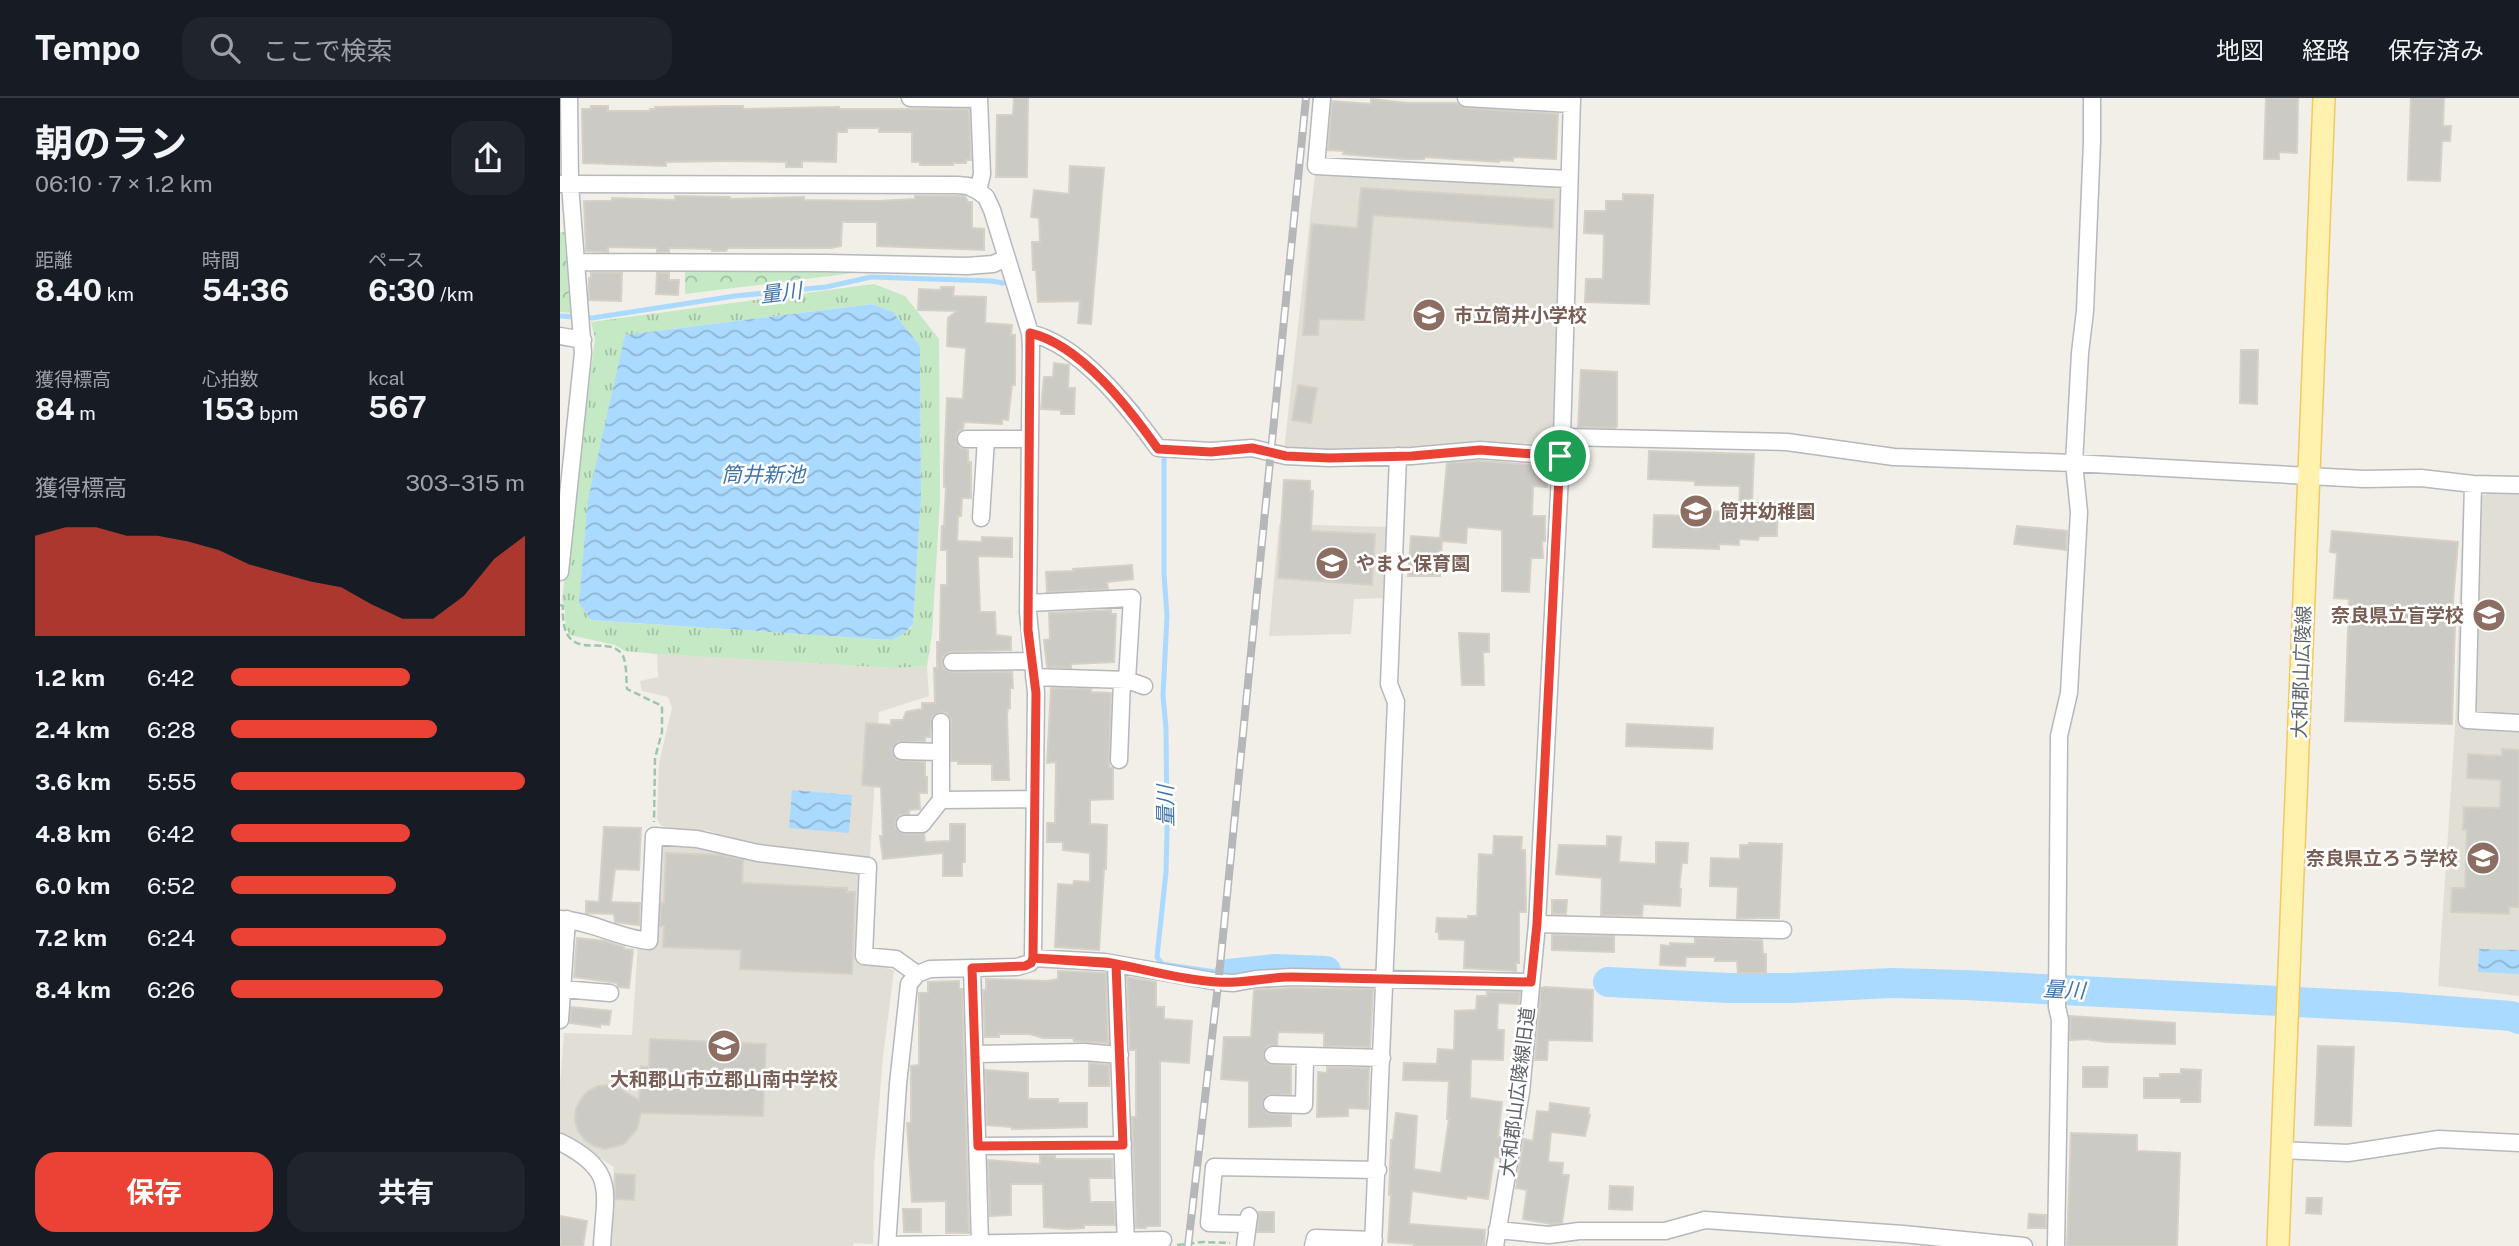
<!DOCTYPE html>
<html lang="ja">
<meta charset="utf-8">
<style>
:root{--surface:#171b24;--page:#20242c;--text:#f1f3f6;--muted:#9ea1a6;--line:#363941;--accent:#ea4335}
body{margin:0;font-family:"Public Sans","Noto Sans JP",sans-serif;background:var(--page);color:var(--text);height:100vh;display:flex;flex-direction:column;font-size:26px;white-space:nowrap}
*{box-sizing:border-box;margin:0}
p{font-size:23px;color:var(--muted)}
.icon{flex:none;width:38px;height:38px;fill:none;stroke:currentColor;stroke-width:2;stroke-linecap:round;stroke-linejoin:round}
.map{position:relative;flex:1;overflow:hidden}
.details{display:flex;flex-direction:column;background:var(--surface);width:560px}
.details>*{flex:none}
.pin{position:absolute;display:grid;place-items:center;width:60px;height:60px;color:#fff;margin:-30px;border:4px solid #fff;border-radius:50%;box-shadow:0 2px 7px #0007}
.round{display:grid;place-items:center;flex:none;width:74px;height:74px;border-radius:21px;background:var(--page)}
.summary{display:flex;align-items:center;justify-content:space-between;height:119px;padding:0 35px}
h1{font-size:38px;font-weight:700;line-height:52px}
.stats{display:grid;grid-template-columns:repeat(3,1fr);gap:10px;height:119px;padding:7px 35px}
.stats div{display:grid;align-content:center}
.stats b{font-size:30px;font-weight:700}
.stats small{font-size:19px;font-weight:400}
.stats p{font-size:19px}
.chart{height:196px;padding:14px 35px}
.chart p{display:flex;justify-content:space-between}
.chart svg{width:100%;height:126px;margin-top:7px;fill:var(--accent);opacity:.7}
.action{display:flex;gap:14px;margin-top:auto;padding:14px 35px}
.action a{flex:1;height:80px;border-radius:21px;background:var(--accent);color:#fff;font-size:28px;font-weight:700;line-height:80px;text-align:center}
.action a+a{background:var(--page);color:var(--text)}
ul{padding:0 35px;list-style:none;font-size:23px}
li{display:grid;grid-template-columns:112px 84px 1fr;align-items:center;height:52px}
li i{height:18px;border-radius:9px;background:var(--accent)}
header{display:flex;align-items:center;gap:42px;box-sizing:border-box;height:98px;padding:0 35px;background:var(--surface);border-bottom:2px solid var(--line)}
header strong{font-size:33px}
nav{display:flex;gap:38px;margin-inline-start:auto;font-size:24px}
.search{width:490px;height:63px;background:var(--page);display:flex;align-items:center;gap:18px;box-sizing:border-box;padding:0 24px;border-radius:21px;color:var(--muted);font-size:26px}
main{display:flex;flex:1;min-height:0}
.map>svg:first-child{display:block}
</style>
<header>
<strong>Tempo</strong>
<div class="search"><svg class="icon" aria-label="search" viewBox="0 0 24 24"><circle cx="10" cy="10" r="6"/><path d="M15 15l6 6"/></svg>ここで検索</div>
<nav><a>地図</a><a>経路</a><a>保存済み</a></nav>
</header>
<main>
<section class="details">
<div class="summary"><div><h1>朝のラン</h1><p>06:10 · 7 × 1.2 km</p></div><a class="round"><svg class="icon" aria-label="share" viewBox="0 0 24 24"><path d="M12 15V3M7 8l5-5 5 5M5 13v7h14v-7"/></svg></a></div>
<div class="stats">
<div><p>距離</p><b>8.40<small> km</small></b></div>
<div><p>時間</p><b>54:36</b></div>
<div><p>ペース</p><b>6:30<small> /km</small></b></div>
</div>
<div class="stats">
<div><p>獲得標高</p><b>84<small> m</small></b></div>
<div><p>心拍数</p><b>153<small> bpm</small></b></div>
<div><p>kcal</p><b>567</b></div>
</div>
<div class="chart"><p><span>獲得標高</span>303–315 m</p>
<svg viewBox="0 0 160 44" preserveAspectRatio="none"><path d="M0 44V9L10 6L20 6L30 9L40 9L50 11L60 14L70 19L80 22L90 25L100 27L110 33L120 38L130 38L140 30L150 17L160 9V44z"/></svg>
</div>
<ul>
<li><b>1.2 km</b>6:42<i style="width:61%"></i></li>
<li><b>2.4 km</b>6:28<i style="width:70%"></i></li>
<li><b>3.6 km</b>5:55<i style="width:100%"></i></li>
<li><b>4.8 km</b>6:42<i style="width:61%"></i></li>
<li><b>6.0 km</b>6:52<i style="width:56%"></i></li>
<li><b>7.2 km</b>6:24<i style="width:73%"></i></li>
<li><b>8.4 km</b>6:26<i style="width:72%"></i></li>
</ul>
<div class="action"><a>保存</a><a>共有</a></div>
</section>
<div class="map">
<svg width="1959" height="1148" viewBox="0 0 1959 1148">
<defs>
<pattern id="grass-tufts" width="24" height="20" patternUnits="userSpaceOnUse" patternTransform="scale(1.75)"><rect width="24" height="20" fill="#c5e8c5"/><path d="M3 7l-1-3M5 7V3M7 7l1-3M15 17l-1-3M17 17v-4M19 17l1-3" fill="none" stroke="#a3c0a4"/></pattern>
<pattern id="park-crowns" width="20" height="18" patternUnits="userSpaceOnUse" patternTransform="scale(1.75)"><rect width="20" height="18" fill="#c5e8c5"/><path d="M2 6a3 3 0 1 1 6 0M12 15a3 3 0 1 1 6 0" fill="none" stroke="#a3c0a4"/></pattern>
<pattern id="water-waves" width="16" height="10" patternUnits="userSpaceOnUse" patternTransform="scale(1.75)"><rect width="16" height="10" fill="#aadaff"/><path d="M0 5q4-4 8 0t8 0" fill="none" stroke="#8eb4d2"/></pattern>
</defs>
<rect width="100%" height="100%" fill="#f1efe8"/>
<path fill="#e1ded6" d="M755,77l244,8 8,4 -14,257 -84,-2 -123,14 -62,-6z
M1932,394l27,1v503l-81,-10 17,-259 8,-224z
M719,426l111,3 -2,71 -34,1 -3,35 -82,2z
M97,556l238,14 32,-2 2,30 -50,16 -9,145 -80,-7 -67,-14 -16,-6 -8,2 -38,-6 -4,-7 2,-56 13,-55 -4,-11 -26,-6 -2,-10 18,-4z
M108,742l189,30 6,10 -5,82 36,8 -11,87 -9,109 -1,78 -19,-1 -1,3h-244l5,-79 -54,-34v-48l4,-52 68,2 6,-92 16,2 4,-99z"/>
<path fill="url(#grass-tufts)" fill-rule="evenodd" d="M314,186l31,12 34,43 1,160 -8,135 -5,32 -32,2 -238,-14 -32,-3 -10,-6 -45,-10c-8,-13 -2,-21 -8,-35l33,-262 -4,-16zM312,206l21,8 27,34 1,153 -8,127 -11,9 -11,5 -301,-20 35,-285z"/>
<path fill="url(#park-crowns)" d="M0,134h4l7,81 -11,-1z
M125,171h200l-200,25z"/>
<path fill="url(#water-waves)" d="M312,206l21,8 27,34 1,153 -8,126 -11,10 -11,5 -300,-20 -12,-17 9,-103 37,-165z
M232,692l60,5 -3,38 -60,-5z
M1919,851l40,1v24l-41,-2z"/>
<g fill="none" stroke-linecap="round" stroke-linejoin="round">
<path stroke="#aadaff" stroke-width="5" d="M0,218l32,2 143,-22 91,-9 45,-10 120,4 12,2
M556,287l22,24
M604,354v122l3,42 -4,79 3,34 1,102 -1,41 -9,85 5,7 67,10"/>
<path stroke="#aadaff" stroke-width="30" d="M669,876l47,-5 50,2
M1048,884l121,6h61l101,-5 74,2 430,22 116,9 8,3"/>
</g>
<path fill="#cccac5" stroke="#d6d1c6" stroke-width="2" d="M454,0h14l-1,79h-31l1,-62h16z
M1706,0h32l-1,55 -18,-1v7h-15z
M1851,0h33l-1,28h8l-1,15h-8l-2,40 -32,-1z
M811,1l37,4h49l8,5 93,6 -2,45 -43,-2v4l-14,-1v2l-75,-5v2h-20l-61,-5 1,-3 -16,-1 4,-49 39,3z
M31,8h17v5h42v-2h5v-2l66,-1h22v3l96,-2v2h130l2,51h-5v3h-13v2h-33v-3h-8v-30h-33v-4h-32v4h-10l-1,30 -34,-1v6h-16v-5l-56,-1 -64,1v4l-83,-3 -1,-54h9z
M510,68l34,2 -13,156 -13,-1 2,-22 -42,1 -2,-32h-3l-1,-28h8l-1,-24 -8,-1 3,-27 35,4z
M801,90l193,12 -1,28 -180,-13 -9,105 -45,-1 -1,16h-15l9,-111 45,4z
M1063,96l30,1 -4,109 -64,-2 1,-23h17l1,-45 -20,-1 1,-22h21v-10h17z
M115,98l55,1v2l74,-2v3l73,1 38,-2v-3h50l3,6h4v26l12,1v21l-107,-4v-24h-35l-1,24 -10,2h-103l-2,3h-14v-2l-43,-1v4h-12v-4l-49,-1v5l-22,-1 -2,-50h28v-3l63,2z
M31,175h31l-1,28 -32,-1v-22h2z
M97,175h12v7h10l-1,15 -22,-1z
M381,189h13l-1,9 33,1 -1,26 27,2 -1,10h4v50h-3l-4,35 -6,-1v5l-38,-2 -1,7 -6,4 -1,5 4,10 8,2v12h3v36h-9l-1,18h-3l-1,25 25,1v-5l30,1v19l-34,-1v4l2,52h15l1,23 15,2v13l-60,2 -8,4 -1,5 1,7 8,4h61l1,16h-3v20h-2l-1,7 2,65h-17v-16h-34v-3h-7v-40l-4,-8 -5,-1 -10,5 -2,20h-5v4l-27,1 -6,8 5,10 28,2v15h2v16h-8l1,16 -11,1v4l-10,1 -4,8 1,6 8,5h20l1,8 25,-1v-17h15v38h-3v14h-19v-23l-60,6 -3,-23h3l-2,-49 -19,-2 4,-62 25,2v-5h12l3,-8 16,-3v-6h13l-1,-35h3v-26h3v-6l1,-51h6v-35h-6l1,-24h2l2,-39h-2v-17l3,-72 16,1 3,-51 -19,-2 1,-28 9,-7 -39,-1 1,-21 22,1z
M1681,252h17l-1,54 -17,-1z
M494,265l15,2 -1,23h7l-1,26h-13v-4l-20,-1 3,-32h9z
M1021,272l36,2v54l-2,2 -37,-1z
M738,287l19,3 -6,35 -19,-3z
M1089,353l105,3 -2,49h26l-1,33h-18l-1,4 -19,-1v6l-20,-1v5l-66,-2 1,-32 40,1v-5l45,1 1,-26 -45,-1v-4l-47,-2z
M920,363l68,5 -1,21 -14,-1 -1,30h13v25h-3l1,17h-12l-2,34 -27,-1v-61l-35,-3 -1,16 -24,-2 -2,35h-32l3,-40 29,2 7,-75z
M724,382l26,1v10h3l-2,40 64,3 -3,51 -94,-7z
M1457,428l50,5 -1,19 -52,-6z
M1772,433l126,11 -7,82h4l-3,100 -107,-3 4,-122 -15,-1 3,-45 -7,-1z
M572,467l1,14 -26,3 1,7 -61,3 -1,-20 27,-1v-2z
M551,512v4h5l-2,48 -43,2v4l-24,-1 -3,-27 6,-1 -1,-26z
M899,535l30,1v18h-6l1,33h-22z
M491,590l40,1v3l20,1 -2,67v7l4,1v31l-23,1v24l17,1 -1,44h-2l-5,81 -44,-3 3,-63 15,1 1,-4 16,1v-29l-27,-3v-8h-16v-19h8l1,-61 -9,1z
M1067,626l86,4 -1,21 -86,-3z
M1942,651l17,1v157h-10v7l-58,-2 1,-24h13l2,-58h-4l1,-23 36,1 1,-28 -34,-2 1,-24 34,2z
M44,729l37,1 -2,42 -24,-1 -4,33 29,1 -1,22 -24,-3 -1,-8 -28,-1v-12l13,1z
M934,738l28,1 -1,13h4l1,62h-7v51h-3v8l-52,-3 1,-28 -26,-1v-7h-3l1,-14 31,1v-3h9l2,-62 14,1z
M1047,738l14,1 -2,25 37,2v-22l32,1 -1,20h-5l-3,25 2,1 -1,17 -37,-2 -1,12 -41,-1 1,-37 -46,-4 3,-29 48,1z
M1189,745l33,1 -3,74h-42l1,-31 -28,-1 1,-28 29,1v-14h9z
M106,755l55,2 22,5 -1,23 105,5v4h8l-3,82 -112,-5 1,-19 -78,-3 1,-21h-4l1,-23h3z
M992,802h15l-1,14h-14z
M992,837l62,1v16l-62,-2z
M17,840l28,3 19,6v2l9,1 -4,38 -11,-1 -1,-4 -43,-6z
M1135,840l67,2 1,14h3v19h-28l-1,-12h-22v-4h-29l-1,9 -25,-1 1,-20 9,1v-3l25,1z
M498,873l48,2 2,70 -34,-2 -1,-3h-30l-13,-4h-31v3h-14l-2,-47h3v-11l62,2 10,-2z
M567,879l29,5v25h8v12l28,2 -3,42 -29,-2v165h-14v2h-10l-4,-111h4v-67h-6z
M399,883v8h3l7,244h-23v-32l-34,1 -5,-79h4v-57l8,-1v-72h9v-11z
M985,889l48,3 -1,51 -44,-1 -1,20h-12l6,-72z
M732,890l81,1 -3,58 -46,-1v-13l-46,-1 -1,13 -10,1 -4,9 5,9 23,2v28l-23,1 -6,9 5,9 24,2v11l-42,1v-46l-28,-2 3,-42h27l3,-47z
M927,894h33l-1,12 -21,-1 -1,27h7l-1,30 -32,-1 -1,39 32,4 -4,35h5l-4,21 -5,-1 -6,42 -21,-3 -1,3 -54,-8 -3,33 76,6 -1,16h-70v-2l-26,-2 3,-47h-2l2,-55h2l3,-27 21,3 -3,53 27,4 8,-54h-2l2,-38 -46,-1 1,-17 33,1 1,-15 16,1 1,-39 21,-1 1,-14h10z
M11,909l40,4 -2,14 -9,-1v3l-30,-4z
M1510,918l105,7v21l-68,-2 -16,-2 1,-1 -22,1z
M90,941l116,5 -3,72 -122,-3 -4,16 -13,15 -19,5 -11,-3 -9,-6 -7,-9 -3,-11 1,-11 5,-10 7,-8 10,-5 11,-1 10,3 20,12 2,-34 8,1z
M1758,948l36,1 -3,79 -36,-1z
M529,965l20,2v21h-20z
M767,969l42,1 -1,41 -20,-1v8l-31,1 1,-45 9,1z
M1523,969h25l-1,20h-24z
M1621,971l20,1 -1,32h-19v-4h-37v-20h16v-4h21z
M425,972l43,3v26h30v4h29v24l-75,2v-2l-25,-2z
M990,1005l39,5 -1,7h2l-5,21 -34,-4 -3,30 15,1 -1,12h7l-7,48 -11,1 -28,-5 4,-29 -11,-2 8,-49 9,2 4,-30 12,1z
M1511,1035l66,2v16l43,2 -3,93h-110z
M480,1058h15v3h57l1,19h-24l1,24h24l1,23h-31v3l-17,1 -23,-2 -1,-43h-32v31l-21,1 -2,-56 52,4z
M55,1076l20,1 -1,25 -19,-1z
M1050,1088l23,1 -1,23 -23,-1z
M1747,1100h15l-1,16 -15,-1z
M343,1111h18v23h-17z
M699,1114h15v20h-17z
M1469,1116l17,1v13h-18z
M0,1118l27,5 -4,25h-23z"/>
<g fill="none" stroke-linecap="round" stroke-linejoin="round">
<defs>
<path id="minor" d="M350,0l69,1
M762,0l-6,68 252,13
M906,0l105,6
M0,86l397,1 11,1 10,5 8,6 6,13 38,123 1,15 -3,264 8,81 -3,265 -3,5 -13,4 -87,2 -13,5 -8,10 -11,100 -11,162
M418,93l4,-17 -3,-76
M16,164l250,1 141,3 26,-2 14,-6
M470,235c51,12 99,75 128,115l53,3 41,-3 34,8 43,2 83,-2 68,-6 80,6
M0,238l23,4
M1002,339l225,5 107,15 180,6 290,16 57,-1 52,6 46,1
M406,341h63
M1913,386l-6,236 52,3
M421,420l5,-79
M0,474l23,-219 -13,-169 -1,-86
M468,505l104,-5 -5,82
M392,564l80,-1
M474,579l93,3 17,6
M381,624v78l94,-1
M342,653l39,1
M559,662l3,-80
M345,726h17l19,-24
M0,821c31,2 58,19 89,22l5,-105 43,3 61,14 110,13 -4,90 32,3 21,15
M977,826l246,6
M473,860l72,4 113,20 16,1 22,-4 36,-2 239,5
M556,866l10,282
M412,870l8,275
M2,891l48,4
M0,922l7,-101
M415,956l109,-2 36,3
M713,957l109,3
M712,1006l32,1 1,-49
M0,1044c57,29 45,48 42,104
M418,1048l145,-1
M1721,1052l67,3 91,-14 80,4
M687,1126l-38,-1 5,-56 164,3
M937,1132l52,5 30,-4h86l40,-11 198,14 121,12
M327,1147l276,-5
M685,1148l4,-30
M753,1148l2,-8 59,2
M813,1148l23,-544 -7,-18 9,-228
M935,1148l26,-154 16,-168 25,-487 10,-339
M1496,1148l4,-226 -3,-13 2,-271 10,-43 10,-181 -5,-49 6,-110 5,-42 7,-169v-44"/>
<path id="major" d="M1718,1148l46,-1148"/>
</defs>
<use href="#minor" stroke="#b5b8bc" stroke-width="19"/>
<use href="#major" stroke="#f2c960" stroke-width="24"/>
<path stroke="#9cc7a9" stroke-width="2.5" stroke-dasharray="7 3.5" stroke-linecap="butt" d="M0,507l3,1c-3,64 46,24 60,50 4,9 3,24 4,33l35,17v26l-7,26 -1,64
M617,1147l26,-3 27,1"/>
<use href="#minor" stroke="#fff" stroke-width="16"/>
<use href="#major" stroke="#fff2af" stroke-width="21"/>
<defs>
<path id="rail" d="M628,1148l31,-270 87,-878"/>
</defs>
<use href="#rail" stroke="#b6b7b8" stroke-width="8"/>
<use href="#rail" stroke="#fff" stroke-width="5" stroke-dasharray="16" stroke-linecap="butt"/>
</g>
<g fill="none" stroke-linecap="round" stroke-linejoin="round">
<defs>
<path id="route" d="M1000,358l-23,468 -6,58 -239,-5c-25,0 -50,7 -75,5 -37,-2 -75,-14 -112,-20l-72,-4 -2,5 -6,3 -53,2 6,178 145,-1 -7,-181 -83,-6 3,-265 -8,-63 2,-297c51,12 99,75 128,116l53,3 41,-4 34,8 43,2 83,-2 68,-6 80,6"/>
</defs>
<use href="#route" stroke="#fff" stroke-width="14"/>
<use href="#route" stroke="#ea4335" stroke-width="9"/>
</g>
<defs>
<symbol id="school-disc" viewBox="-11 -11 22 22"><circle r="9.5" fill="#8d6e63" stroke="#fff"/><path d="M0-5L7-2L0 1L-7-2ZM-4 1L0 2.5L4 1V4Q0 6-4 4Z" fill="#fff"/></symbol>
</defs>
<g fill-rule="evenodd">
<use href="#school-disc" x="850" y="198" width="38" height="38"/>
<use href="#school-disc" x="1117" y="394" width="38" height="38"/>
<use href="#school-disc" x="753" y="446" width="38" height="38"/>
<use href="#school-disc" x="1910" y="498" width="38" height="38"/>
<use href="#school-disc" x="1904" y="741" width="38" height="38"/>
<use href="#school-disc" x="145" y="929" width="38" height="38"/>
</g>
<g text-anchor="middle" stroke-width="5" stroke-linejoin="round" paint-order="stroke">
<g font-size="19" font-weight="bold" fill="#785e54" stroke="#fff" text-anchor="start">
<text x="894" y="224">市立筒井小学校</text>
<text x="1160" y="420">筒井幼稚園</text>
<text x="796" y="472">やまと保育園</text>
<text x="1904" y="524" text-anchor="end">奈良県立盲学校</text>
<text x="1898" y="767" text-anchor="end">奈良県立ろう学校</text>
<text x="164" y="988" text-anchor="middle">大和郡山市立郡山南中学校</text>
</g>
<g font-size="19" fill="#5f6368" stroke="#fff">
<text transform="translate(1741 574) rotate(-88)" y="7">大和郡山広陵線</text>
<text transform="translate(957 994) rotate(-83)" y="7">大和郡山広陵線旧道</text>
</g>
<g font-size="21" font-style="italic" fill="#4174aa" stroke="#fff">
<text transform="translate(221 195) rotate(-7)" y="7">量川</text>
<text x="203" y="384">筒井新池</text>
<text transform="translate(606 708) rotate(-91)" y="7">量川</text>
<text transform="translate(1504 892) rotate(3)" y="7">量川</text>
</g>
</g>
</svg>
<div class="pin" style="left:1000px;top:358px;background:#1e9e55"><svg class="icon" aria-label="arrive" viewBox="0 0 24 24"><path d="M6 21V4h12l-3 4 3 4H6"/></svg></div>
</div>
</main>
